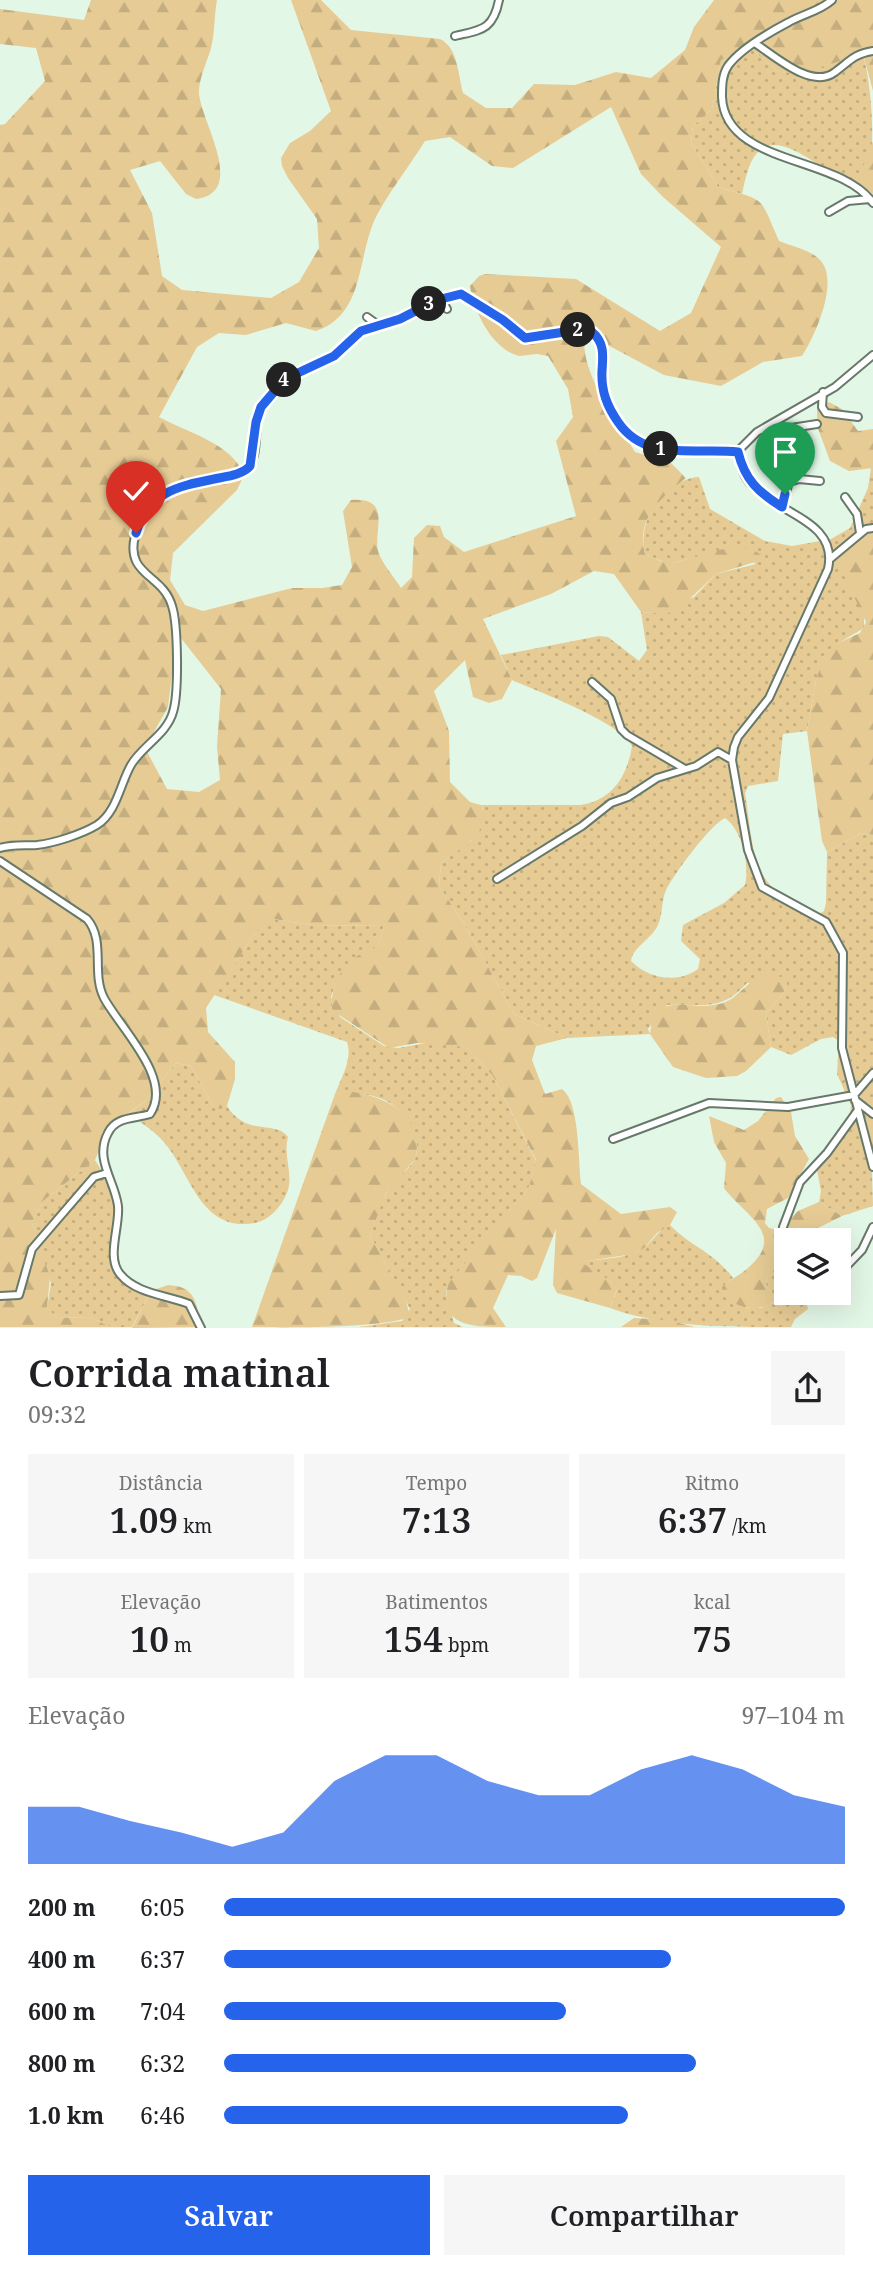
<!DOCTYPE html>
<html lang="pt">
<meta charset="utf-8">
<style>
:root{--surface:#fff;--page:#f6f6f6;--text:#202124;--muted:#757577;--accent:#2563eb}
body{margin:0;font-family:"Noto Serif",serif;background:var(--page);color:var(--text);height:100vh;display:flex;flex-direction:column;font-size:26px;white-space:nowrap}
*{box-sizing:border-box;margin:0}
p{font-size:23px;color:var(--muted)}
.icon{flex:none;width:38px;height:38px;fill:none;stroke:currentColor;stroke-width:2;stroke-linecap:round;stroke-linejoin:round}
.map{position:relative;height:1328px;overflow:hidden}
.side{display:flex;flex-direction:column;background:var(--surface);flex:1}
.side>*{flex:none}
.controls{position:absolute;left:774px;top:1228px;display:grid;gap:14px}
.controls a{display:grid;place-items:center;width:77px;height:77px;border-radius:0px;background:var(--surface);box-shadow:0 7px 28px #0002;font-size:35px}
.pin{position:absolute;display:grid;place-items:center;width:60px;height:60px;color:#fff;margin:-72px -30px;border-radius:50% 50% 50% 0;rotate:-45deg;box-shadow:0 0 7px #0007}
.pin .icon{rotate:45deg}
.km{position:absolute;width:35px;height:35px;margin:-18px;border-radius:50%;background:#222;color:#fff;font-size:19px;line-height:35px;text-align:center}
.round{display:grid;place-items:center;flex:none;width:74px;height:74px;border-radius:0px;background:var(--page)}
.head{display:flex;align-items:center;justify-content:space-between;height:119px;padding:0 28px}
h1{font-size:38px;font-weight:600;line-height:52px}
.metrics{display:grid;grid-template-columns:repeat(3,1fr);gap:10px;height:119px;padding:7px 28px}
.metrics div{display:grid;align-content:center;border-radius:0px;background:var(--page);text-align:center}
.metrics b{font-size:35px;font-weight:600}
.metrics small{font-size:19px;font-weight:400}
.metrics p{font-size:19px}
.chart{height:196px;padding:14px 28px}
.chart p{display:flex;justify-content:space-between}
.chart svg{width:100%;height:126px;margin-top:7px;fill:var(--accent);opacity:.7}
.primary-button{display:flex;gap:14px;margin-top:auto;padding:14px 28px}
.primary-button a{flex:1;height:80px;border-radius:0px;background:var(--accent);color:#fff;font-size:28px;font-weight:600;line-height:80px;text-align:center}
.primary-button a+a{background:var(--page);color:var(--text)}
ul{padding:0 28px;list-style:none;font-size:23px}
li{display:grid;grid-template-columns:112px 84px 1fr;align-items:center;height:52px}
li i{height:18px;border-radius:9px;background:var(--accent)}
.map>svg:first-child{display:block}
</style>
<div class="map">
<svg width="873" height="1328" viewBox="0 0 873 1328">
<defs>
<pattern id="grass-dots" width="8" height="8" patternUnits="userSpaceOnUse" patternTransform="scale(1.75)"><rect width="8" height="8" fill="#e6cb94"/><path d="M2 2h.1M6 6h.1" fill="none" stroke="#c4ad7e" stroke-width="1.8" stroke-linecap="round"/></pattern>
<pattern id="forest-firs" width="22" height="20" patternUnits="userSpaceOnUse" patternTransform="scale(1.75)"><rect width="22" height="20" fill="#e6cb94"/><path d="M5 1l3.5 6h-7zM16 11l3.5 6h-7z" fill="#c4ad7e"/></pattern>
</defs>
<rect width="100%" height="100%" fill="#e3f7e7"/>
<path fill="url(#grass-dots)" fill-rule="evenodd" d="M750,48l30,25 36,-5 47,-14c7,27 10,61 9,89 -4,16 -11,26 -10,43 -9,-3 -18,-6 -26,-10 -19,-10 -59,-47 -79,-23 -9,10 -12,28 -15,41l-24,-7 -27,-45 2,-16 19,-17 9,-49z
M871,468h2v61l-15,73 6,14v12l-29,17 -19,36 -9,50 -24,3 -5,47 -30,5 -3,7c10,63 4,97 74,121l5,-3 2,-8 1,-51 34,-19 12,2v274l-3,3 3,94 -31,10 -23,-14 2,-11 -4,-21 33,-55 1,-10 -14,-31 2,-33 -6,-4 -12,2 -30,16 -20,-8 -5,-34 17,-19 4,-11h-40c-27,30 -44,20 -80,22l-19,24 2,5 -83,4 -53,-24 -49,-89 -26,-39 2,-23 31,-23 11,-31 -2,-4h100c31,-5 46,-28 51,-59 -12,-24 -93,-54 -120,-66l-11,-25 98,-19 9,1 31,24 8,-11 -6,-38 12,1 41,-16 22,-23 40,-10 -26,-15 -62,15 -23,-10c-9,-32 19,-75 54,-77l11,32 55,32 27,5 39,-7 19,-11 18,-40zM725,818c17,12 25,47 20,67l-21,18 -41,22 -2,16 19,18 -2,10c-21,15 -49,10 -67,-8 2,-14 19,-21 26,-34 6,-11 4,-25 9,-37 8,-16 44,-65 59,-72z
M273,919l38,6 73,1 -5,19c-29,21 -34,13 -48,52l9,20 44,29 14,2 34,-6 34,5 27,29 43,85 -7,26 -82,100 -1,8 8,28 9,4h-104l43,-6 8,-12 -40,-74c7,-18 12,-40 25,-54 8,-9 21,-17 22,-30 1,-7 -3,-15 -6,-21 -11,-33 -45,-39 -76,-36 6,-16 18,-35 12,-52l-133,-47 41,-62z
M176,1063l15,3 21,38 8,4 7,-2c19,31 49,14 61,31 -5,19 5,35 0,53 -5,15 -18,30 -33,33 -56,10 -64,-52 -93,-83 -10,-11 -22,-18 -34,-26l16,-12z
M95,1160c11,17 21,35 21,56 1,26 -4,45 10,69l25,6 -19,36h-21l-22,-10 -32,1 -10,-10 4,-25 -19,-60 11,-22z
M670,1225c20,21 46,29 63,53l-11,9 25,21h14l15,-6 -10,-18 1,-8 19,-9v26h18l4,16 -13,10 -4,8c-58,0 -127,1 -181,-19l7,-18 -4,-7 -33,-21c18,-3 44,-3 60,-12 12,-6 16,-19 30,-25z"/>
<path fill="url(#forest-firs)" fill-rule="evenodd" d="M91,0h126c-3,16 -2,33 -6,48 -4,14 -11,28 -12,42 -2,26 51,102 -3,109l-10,-5 -26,-33 -30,9 22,43 10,63 20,14 89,8 28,-16 20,-34 -2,-29 -29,-41 -6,-12 -1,-8 9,-15 20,-12 21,-20 -40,-111h30l30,30 89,9c18,8 18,36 23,54l23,15h26l22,-24 41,1 41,-13 35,6 34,-28 9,-23 20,-27h159v91l-10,-37 -58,18 -25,1 -30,-25 -29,12 -9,49 -19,17 -2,16 27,45c50,15 40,7 61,54 12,5 31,9 40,18 22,20 -4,77 -17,97l-39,6 -42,24 -57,-11 -79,-42c-7,39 33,87 50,119l36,11 15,15c-25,19 -51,42 -41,76 8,3 18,10 26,9 26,-3 72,-30 94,-4l-49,15 -38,36 -13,4 -24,-2 -27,-38 -20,-3 -43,23 -68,25 29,61 -10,19 -13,4 -16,-6 -8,-37 -31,31 15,40 1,51 20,20 11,3c12,28 -22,44 -40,58l-2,23 26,39 49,89 53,24 -31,8 -4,14 13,34 17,-5c18,13 16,72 19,95l40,30 49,-7 7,5 -7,13 -13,8 -13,15 -11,6 -52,8 32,21 4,6 -7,19 -53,-15 -4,-8 3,-56 -19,49 -5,3 -11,-5 -13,-1 -15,33 13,19c-23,0 -56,1 -59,-23 -1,-8 -1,-14 2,-22l80,-95 7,-27 -43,-84 -27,-29 -49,-4 -28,5 -56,-37c-5,-14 5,-38 16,-49 7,-8 21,-10 30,-17l5,-19 -73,-1 -37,-6 -19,14 -49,75 2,24 27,30v17l-8,27 -7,3 -8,-5 -21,-38 -15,-3 -32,39 -35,25 -14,33 -52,41 -11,22 18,54 -3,31 10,10 32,-1 22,10h-111v-1202l5,-1 40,-43 -9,-33 -36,-4v-35l84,11zM611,107l30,67 22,23 58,50 -30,66 -31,18 -84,-52 -91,-5 -6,2 -9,10c4,26 22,63 49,70l18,-2 11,2 20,33 5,28 -17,24 20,75 -112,36 -20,-15 -4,-11 -13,-1 -13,13 -2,39 -11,11c-6,-10 -17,-22 -22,-34 -8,-21 16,-57 -28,-54l-8,11 9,56 -10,18 -20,3h-30l-89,23 -18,-6 -15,-25 3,-27 64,-63 7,-15c-12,-32 -58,-43 -85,-58l38,-70 22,-14 27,2 40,-12 30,8c51,-17 40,-78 62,-118 14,-25 32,-48 47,-72l25,-4 42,29 21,2zM177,633l44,56 -4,58 3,33 -21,12 -32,-3 -22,-41 23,-41z
M873,141v53l-11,-8 -1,-14z
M829,402l13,7 16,22 15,-2v39l-24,3 -19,-10 -13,-35v-17z
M873,529v306l-12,-2 -34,19 -5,-11 -15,-110 9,-50 8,-26 10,-10 26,-12 6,-11 -26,-55 -3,-16 5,-7z
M766,975l17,2 4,6 -4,11 -17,19 5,34 -25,24 -9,5 -31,2 -33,-11 -23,-33 3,-21c20,-16 43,-3 66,-9 20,-4 27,-25 47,-29z
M353,1092c36,6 70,23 63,66l-30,35 -16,42 36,66 4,15c-17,12 -129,12 -158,11l83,-233z
M781,1097l10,15 4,24 14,23 -21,39 -21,11 -2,14 4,5 10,2 19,-19 21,-9 23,14 -50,25h-6v26l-19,9 -1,8 10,17c-18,12 -36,8 -53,-5l-1,-9c8,-8 19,-12 27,-20 38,-33 -5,-52 -25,-79l2,-25 -12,-21 -5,-26 35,14 14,-9 18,-23z
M873,1109v52l-10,-35z
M168,1285c28,1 29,19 32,42l-68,1 19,-37z
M634,1318l33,2 28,7h-74z"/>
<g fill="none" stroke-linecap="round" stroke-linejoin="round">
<defs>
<path id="minor" d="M832,0c-12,11 -29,14 -43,22 -19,10 -48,26 -61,44 -6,9 -6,20 -6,31 3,69 118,58 151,106
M455,36c25,-6 38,-5 44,-36
M756,44c19,12 56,46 79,28 15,-11 19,-18 38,-21
M829,212l19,-11 22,-2
M441,299l6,10
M367,317l11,8
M823,392l-1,15 4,6 32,4
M765,432l52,-8
M738,451c2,11 4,23 11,31 25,32 90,37 79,87l-59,129 -31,39 -4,10 -2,13 16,90 14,37 64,35 17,31 -1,95 31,119
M738,451l19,-19 78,-45 38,-32
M845,497l12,17 3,19
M782,507l7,-25 10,-3 21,2
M830,559l36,-30 7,-1
M592,682l19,17 10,30 6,6 58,34
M0,848c13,-4 24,-2 37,-3 18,-2 45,-11 60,-20 20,-13 23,-41 34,-60 11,-19 36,-31 42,-53 6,-19 5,-88 -1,-106 -9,-32 -47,-30 -37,-70 3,-10 7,-21 13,-30 20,-26 69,-26 98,-36 16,-14 5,-47 17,-66 21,-32 41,-30 70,-47 11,-6 17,-19 28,-25 11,-8 28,-9 40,-14 21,-9 38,-18 60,-24l42,26 22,18 46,-7 21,1c13,11 11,23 10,39 0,20 5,35 16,51 28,41 77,25 120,29
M0,861l87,58c19,22 4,54 17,79 16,30 70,81 46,116 -15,5 -34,2 -42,19 -14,26 7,48 10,73 2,21 -12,51 2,68 16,20 47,21 69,30l12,24
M497,879l85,-53 29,-23 17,-6 29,-19 39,-12 22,-14 14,8
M855,1100l18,14
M613,1139l96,-36 79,4 66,-12 19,-22
M783,1227l17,-45 27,-29 31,-43
M838,1275l24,-25 11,-23
M816,1294l1,-1
M0,1296l19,-1 13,-46 62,-72 13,-4"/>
</defs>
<use href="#minor" stroke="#67796b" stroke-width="10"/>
<use href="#minor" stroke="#fff" stroke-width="6"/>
</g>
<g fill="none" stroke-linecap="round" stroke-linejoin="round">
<defs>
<path id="route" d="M136,533c13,-43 44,-47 83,-55 11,-2 24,-4 31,-12l6,-44 5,-15 24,-28 49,-23 27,-25 39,-12 37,-19 24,-6 42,26 22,18 46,-7 21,1c13,11 11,24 10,39 -1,20 5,35 16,51 28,41 77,25 120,30 7,28 20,40 44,55l3,-13"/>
</defs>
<use href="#route" stroke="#fff" stroke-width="14"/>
<use href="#route" stroke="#2563eb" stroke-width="9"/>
</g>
</svg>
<div class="controls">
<a><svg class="icon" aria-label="layers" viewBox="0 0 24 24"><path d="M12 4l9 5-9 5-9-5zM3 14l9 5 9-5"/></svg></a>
</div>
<div class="pin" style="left:785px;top:494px;background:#1e9e55"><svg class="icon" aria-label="arrive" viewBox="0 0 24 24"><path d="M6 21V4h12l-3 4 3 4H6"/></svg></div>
<div class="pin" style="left:136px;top:533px;background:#d93025"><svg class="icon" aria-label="check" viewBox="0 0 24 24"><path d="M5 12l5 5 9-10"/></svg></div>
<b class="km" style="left:661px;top:449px">1</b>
<b class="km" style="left:578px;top:330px">2</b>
<b class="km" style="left:429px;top:304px">3</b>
<b class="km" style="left:284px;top:380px">4</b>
</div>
<section class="side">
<div class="head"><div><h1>Corrida matinal</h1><p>09:32</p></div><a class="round"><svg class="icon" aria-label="share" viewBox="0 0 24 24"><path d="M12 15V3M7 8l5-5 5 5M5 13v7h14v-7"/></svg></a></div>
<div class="metrics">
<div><p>Distância</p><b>1.09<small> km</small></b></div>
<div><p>Tempo</p><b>7:13</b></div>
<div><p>Ritmo</p><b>6:37<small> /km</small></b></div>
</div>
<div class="metrics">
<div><p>Elevação</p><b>10<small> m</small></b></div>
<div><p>Batimentos</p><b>154<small> bpm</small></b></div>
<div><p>kcal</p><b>75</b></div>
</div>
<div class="chart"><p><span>Elevação</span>97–104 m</p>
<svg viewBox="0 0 160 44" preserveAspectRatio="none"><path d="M0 44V24L10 24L20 29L30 33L40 38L50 33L60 15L70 6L80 6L90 15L100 20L110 20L120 11L130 6L140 11L150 20L160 24V44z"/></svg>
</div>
<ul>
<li><b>200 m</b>6:05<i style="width:100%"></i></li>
<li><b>400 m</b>6:37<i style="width:72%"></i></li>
<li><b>600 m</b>7:04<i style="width:55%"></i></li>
<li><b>800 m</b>6:32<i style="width:76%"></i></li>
<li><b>1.0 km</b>6:46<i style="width:65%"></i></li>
</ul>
<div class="primary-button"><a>Salvar</a><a>Compartilhar</a></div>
</section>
